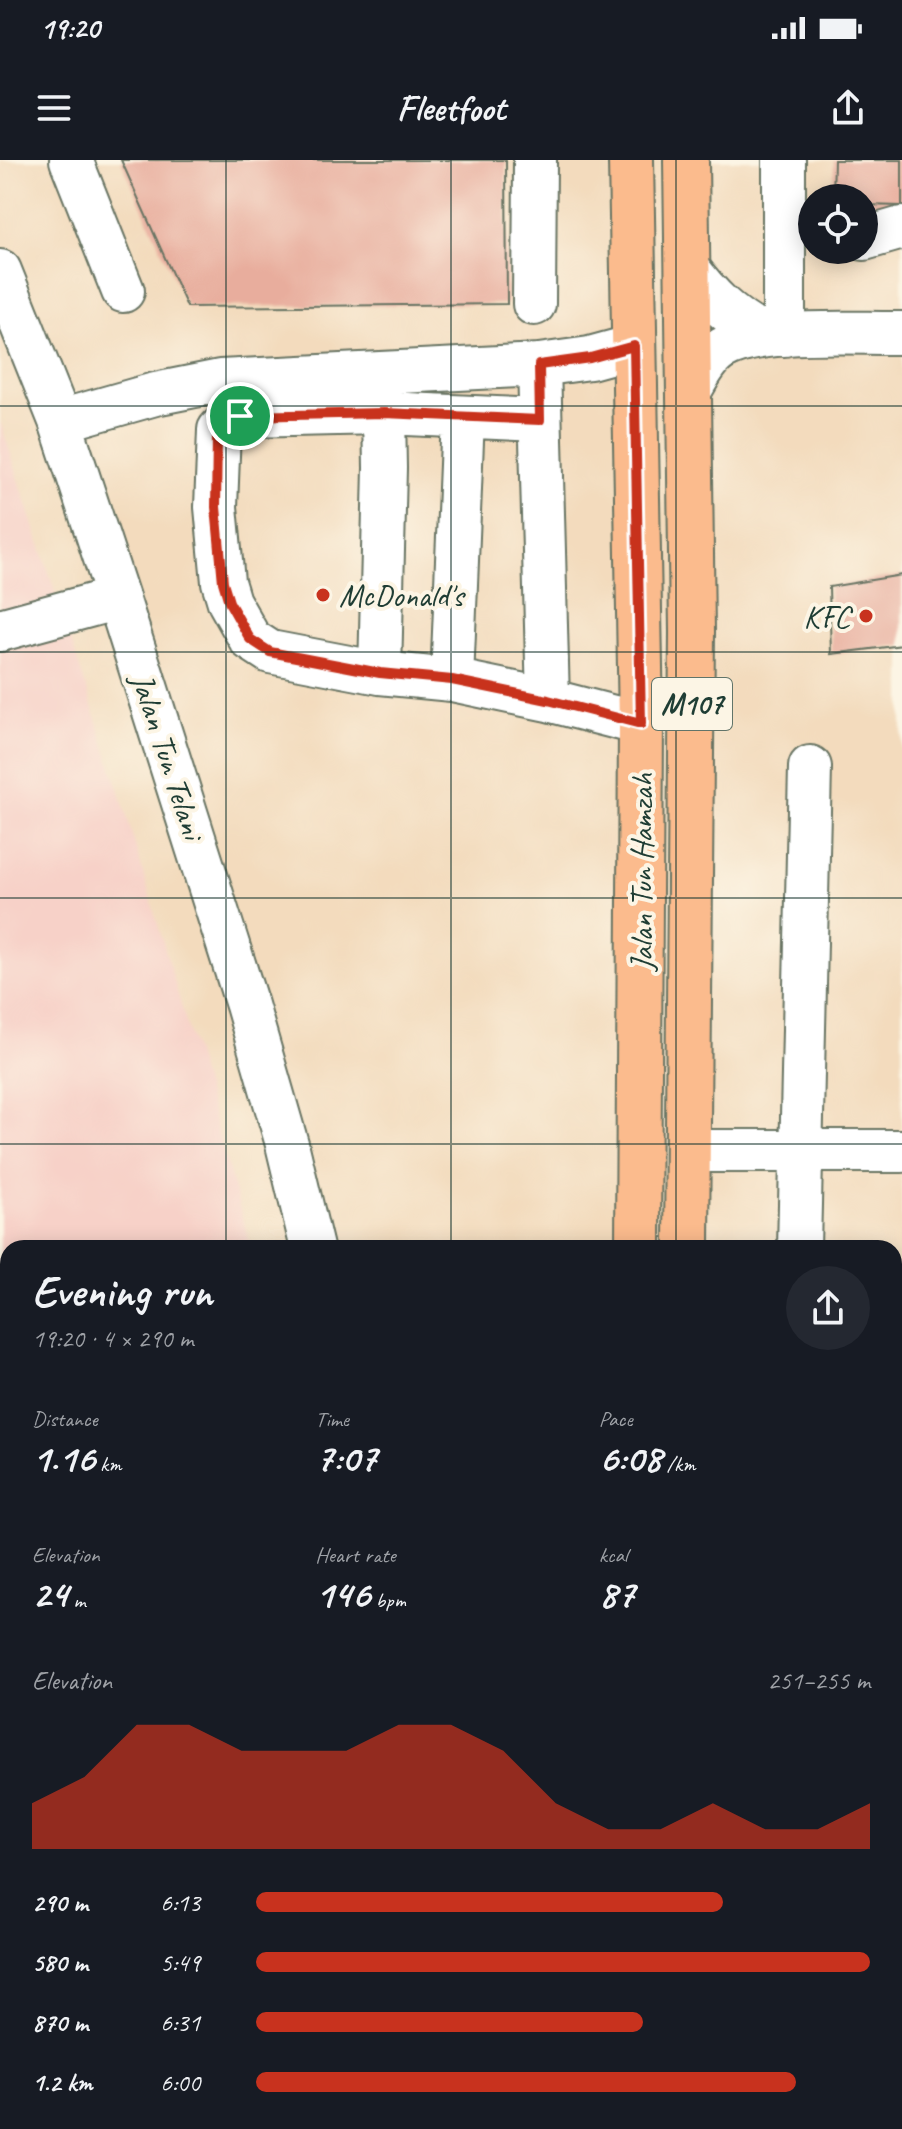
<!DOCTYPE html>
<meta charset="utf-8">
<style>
:root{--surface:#171b24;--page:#242831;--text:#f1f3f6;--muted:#9ea1a6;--accent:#c8321e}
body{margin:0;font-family:Caveat,sans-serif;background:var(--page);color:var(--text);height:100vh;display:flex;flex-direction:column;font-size:30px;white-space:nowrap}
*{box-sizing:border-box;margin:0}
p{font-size:26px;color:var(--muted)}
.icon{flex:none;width:44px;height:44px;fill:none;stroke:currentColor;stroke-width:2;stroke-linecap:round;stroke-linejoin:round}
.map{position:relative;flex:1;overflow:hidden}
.drawer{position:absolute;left:0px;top:1080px;width:902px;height:890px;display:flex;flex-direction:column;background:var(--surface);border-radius:24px 24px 0 0;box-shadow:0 4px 20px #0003}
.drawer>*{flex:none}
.fabs{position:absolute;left:798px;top:24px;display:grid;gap:16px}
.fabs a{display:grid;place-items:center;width:80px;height:80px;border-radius:50%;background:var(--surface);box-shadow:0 4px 20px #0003;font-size:40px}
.pin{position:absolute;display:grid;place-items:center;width:68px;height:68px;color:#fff;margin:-34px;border:4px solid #fff;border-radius:50%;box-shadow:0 2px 8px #0007}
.round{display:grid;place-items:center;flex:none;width:84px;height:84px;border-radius:42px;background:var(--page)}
.head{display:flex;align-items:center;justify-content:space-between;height:136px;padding:0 32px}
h1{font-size:44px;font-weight:700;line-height:60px}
.metrics{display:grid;grid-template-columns:repeat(3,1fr);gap:12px;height:136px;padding:8px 32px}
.metrics div{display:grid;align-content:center}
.metrics b{font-size:40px;font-weight:700}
.metrics small{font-size:22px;font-weight:400}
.metrics p{font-size:22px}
.chart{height:224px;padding:16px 32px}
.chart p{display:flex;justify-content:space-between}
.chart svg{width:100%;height:144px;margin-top:8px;fill:var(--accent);opacity:.7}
ul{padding:0 32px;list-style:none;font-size:26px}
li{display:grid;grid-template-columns:128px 96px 1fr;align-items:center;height:60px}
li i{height:20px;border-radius:10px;background:var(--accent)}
.status{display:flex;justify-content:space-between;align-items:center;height:56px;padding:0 40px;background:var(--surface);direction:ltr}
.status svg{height:22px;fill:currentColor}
header{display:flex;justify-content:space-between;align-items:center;height:104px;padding:0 32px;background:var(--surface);font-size:36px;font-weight:700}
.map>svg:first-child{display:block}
</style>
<div class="status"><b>19:20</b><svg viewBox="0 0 49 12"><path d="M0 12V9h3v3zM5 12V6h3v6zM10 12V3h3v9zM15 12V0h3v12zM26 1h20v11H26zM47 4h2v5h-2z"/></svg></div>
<header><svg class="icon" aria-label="menu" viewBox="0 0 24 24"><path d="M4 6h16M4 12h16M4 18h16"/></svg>Fleetfoot<svg class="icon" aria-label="share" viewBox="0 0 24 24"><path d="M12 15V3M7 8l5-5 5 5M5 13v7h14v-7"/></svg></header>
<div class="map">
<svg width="902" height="1969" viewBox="0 0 902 1969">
<rect width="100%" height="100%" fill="#fcf5e5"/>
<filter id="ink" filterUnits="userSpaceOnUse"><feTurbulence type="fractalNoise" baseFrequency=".0125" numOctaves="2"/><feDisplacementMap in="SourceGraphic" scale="16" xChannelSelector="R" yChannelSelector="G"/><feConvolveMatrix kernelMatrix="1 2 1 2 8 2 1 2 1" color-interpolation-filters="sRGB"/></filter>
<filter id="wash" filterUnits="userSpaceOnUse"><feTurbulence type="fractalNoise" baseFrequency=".006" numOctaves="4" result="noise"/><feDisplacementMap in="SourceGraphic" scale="32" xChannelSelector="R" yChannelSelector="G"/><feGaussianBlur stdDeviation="1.8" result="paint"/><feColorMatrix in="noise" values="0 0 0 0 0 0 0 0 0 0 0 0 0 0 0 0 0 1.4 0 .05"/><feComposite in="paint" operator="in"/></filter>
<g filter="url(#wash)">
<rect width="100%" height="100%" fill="#f3dbbd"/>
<path fill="#f7d1c8" d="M0,261l118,365 133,462h-243v874h192l-1,7h-199z"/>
<g id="blocks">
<path fill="#e8ad9d" d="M121,0h385l1,144 -320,3z
M834,0h68v46l-38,-1v-7h-31z
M902,415v70l-71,9 -2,-67z"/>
</g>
</g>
<g filter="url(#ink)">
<use href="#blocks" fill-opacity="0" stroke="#697464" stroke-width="2"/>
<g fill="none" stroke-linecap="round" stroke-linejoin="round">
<defs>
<path id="minor" d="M71,0l52,131
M784,0v175
M864,79l38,-11
M687,107c22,29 43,51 76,68
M0,111l60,150 58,177 129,407 40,139 25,104
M534,144l1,-144
M539,205l9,335 93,24
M690,231c8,-14 16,-31 29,-40 38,-25 136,-17 183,-18
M384,253l-144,3 -10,3 -11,11 -3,77 7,75 6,20 21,37 20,13 110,21 72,7 96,20
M60,261l95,-27 65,-13 319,-16 51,-7 44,-12
M0,470l118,-32
M380,513l5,-205 -1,-55 156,7
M452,520l11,-263
M688,991h214
M799,1088l11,-481
M894,1569h8
M894,1699l8,-22
M255,1969l1,-7
M626,1969l2,-7"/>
<path id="major" d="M631,0l10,564 -3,524
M686,0l6,472 -5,616
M449,1969l2,-7
M505,1969l2,-7"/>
</defs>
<use href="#minor" stroke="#697464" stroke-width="46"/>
<use href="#major" stroke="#697464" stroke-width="48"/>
<use href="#minor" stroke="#fff" stroke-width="42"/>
<use href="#major" stroke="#fbbb8d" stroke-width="44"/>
</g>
</g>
<g fill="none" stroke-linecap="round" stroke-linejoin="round" filter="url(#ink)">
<defs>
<path id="route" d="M634,186l7,378 -93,-24 -96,-20 -72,-7 -110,-21 -20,-13 -21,-37 -6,-20 -7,-75 1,-70c3,-12 11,-17 23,-21l144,-3 156,7 -1,-55 51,-7z"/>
</defs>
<use href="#route" stroke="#fff" stroke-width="16"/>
<use href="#route" stroke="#c8321e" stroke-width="10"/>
</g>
<path fill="none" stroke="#1f3d34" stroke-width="2" stroke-opacity="0.55" d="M226,0v1088M451,0v1088M676,0v1088M0,246h902M0,492h902M0,738h902M0,984h902M0,1231h8M894,1231h8M0,1477h8M894,1477h8M0,1723h8M894,1723h8M226,1962v7M451,1962v7M676,1962v7"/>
<g fill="#c8321e" stroke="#fcf5e5" stroke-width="3">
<circle cx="323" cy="435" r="8"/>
<circle cx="866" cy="456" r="8"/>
</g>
<g text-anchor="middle" stroke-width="8" stroke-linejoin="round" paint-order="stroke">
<rect fill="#fcf5e5" stroke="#617469" stroke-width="2" x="652" y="518" width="80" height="52" rx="6"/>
<g font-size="30" font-weight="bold" fill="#1f3d34">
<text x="692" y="554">M107</text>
</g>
<g font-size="32" fill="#1f3d34" stroke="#fcf5e5" text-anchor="start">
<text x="339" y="446">McDonald's</text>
<text x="850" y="467" text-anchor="end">KFC</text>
</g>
<g font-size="32" fill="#1f3d34" stroke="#fcf5e5">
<text transform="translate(168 596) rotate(72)" y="11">Jalan Tun Telani</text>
<text transform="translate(641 712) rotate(-90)" y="11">Jalan Tun Hamzah</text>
</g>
</g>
</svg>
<div class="fabs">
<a><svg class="icon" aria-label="locate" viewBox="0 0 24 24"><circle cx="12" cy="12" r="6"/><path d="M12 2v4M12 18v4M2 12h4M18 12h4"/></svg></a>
</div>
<div class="pin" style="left:240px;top:256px;background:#1e9e55"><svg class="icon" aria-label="arrive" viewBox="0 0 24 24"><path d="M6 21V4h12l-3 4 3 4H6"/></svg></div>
<section class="drawer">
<div class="head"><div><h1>Evening run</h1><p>19:20 · 4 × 290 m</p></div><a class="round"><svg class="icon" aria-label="share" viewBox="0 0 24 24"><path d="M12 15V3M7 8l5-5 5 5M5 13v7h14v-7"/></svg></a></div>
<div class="metrics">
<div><p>Distance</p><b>1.16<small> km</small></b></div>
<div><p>Time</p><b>7:07</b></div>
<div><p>Pace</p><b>6:08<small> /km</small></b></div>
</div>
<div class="metrics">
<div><p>Elevation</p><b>24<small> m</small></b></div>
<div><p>Heart rate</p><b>146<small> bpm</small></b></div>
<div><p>kcal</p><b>87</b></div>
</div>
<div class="chart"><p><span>Elevation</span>251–255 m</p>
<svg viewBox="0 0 160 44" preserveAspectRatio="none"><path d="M0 44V30L10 22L20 6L30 6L40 14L50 14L60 14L70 6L80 6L90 14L100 30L110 38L120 38L130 30L140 38L150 38L160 30V44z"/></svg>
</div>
<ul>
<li><b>290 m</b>6:13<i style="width:76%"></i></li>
<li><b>580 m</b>5:49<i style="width:100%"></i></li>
<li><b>870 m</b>6:31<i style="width:63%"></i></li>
<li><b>1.2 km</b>6:00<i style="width:88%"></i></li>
</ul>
</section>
</div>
